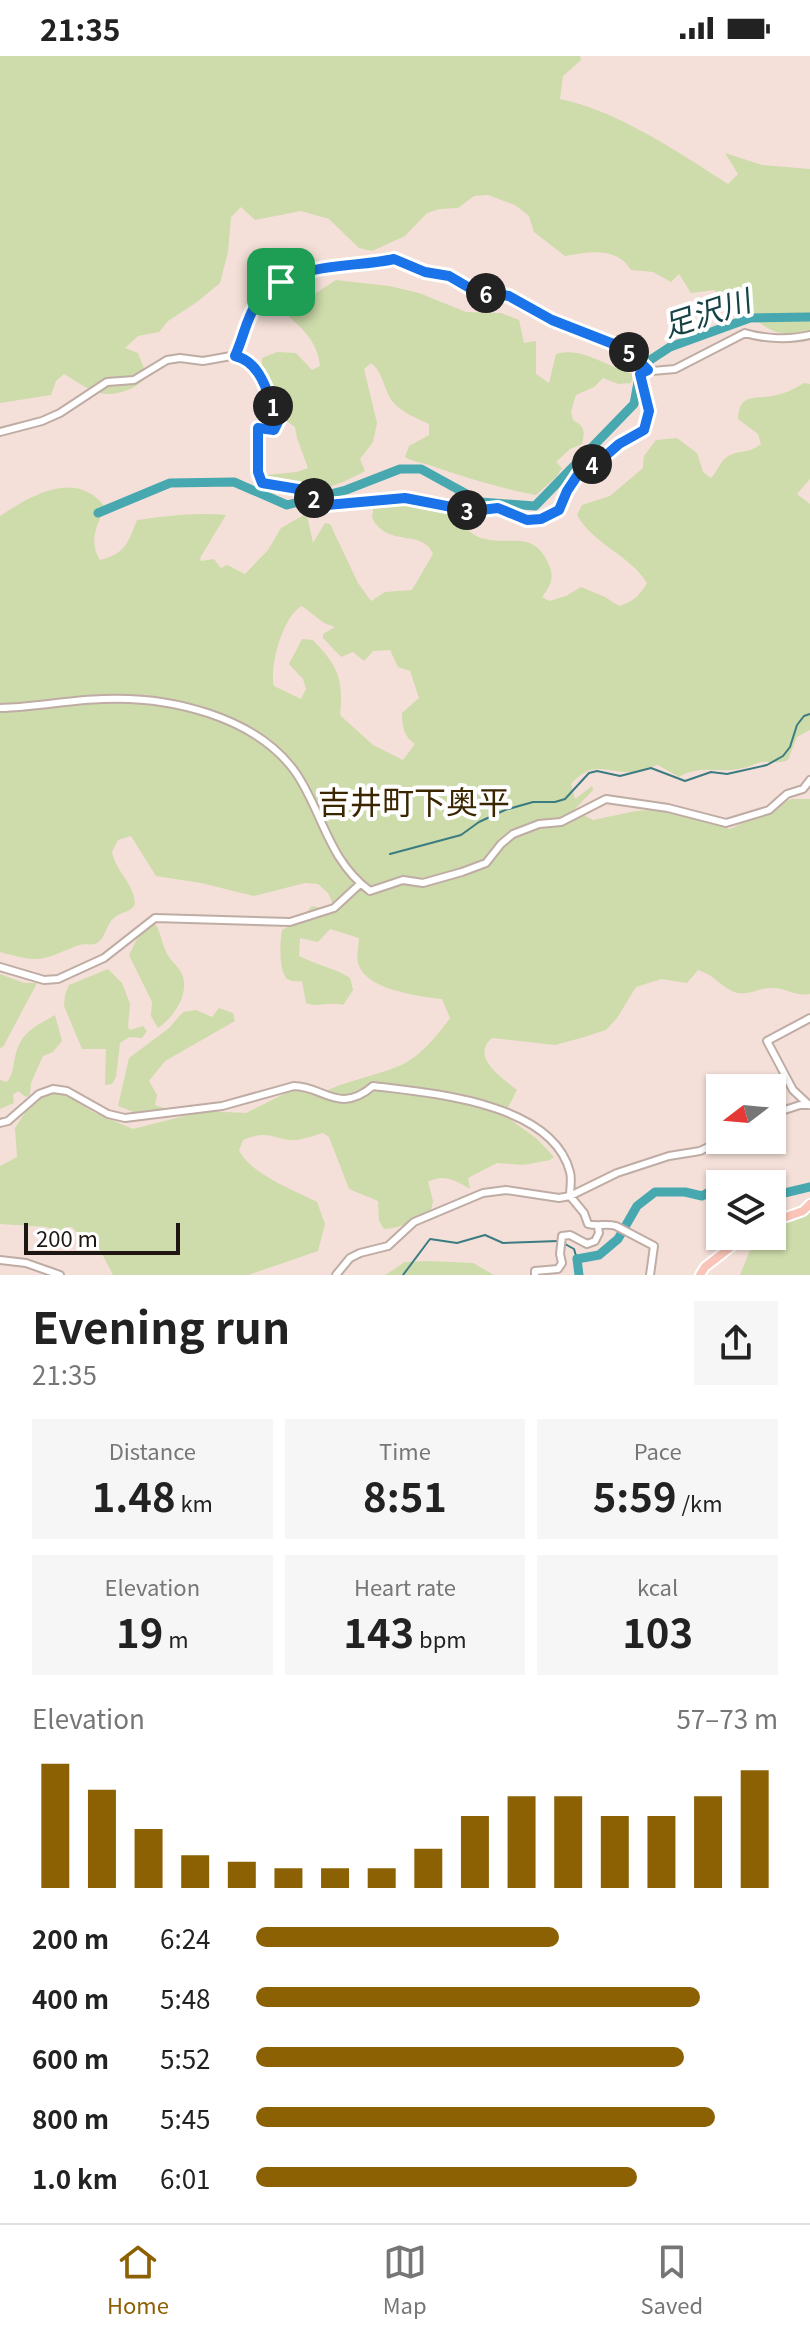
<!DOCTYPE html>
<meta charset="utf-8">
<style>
:root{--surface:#fff;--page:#f6f6f6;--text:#222;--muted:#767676;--line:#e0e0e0;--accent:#8c6104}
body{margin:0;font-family:Georgia,"Noto Sans JP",serif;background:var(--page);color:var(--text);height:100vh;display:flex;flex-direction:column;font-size:30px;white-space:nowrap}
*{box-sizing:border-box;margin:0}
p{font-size:26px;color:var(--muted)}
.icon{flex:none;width:44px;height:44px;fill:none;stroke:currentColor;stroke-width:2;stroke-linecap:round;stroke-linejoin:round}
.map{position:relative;height:1219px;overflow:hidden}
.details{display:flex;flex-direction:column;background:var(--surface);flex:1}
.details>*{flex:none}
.needle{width:52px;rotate:254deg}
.buttons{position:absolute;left:706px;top:1018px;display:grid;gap:16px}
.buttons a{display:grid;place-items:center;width:80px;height:80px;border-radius:0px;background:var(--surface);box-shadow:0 2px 6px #0004;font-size:40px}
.scale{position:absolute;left:24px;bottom:20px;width:156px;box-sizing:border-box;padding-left:8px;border:4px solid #1d1613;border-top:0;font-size:22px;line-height:28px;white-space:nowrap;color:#1d1613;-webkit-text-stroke:6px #fff;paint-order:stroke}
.pin{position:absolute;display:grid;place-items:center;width:68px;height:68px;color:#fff;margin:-34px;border-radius:16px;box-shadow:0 4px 12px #0006}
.km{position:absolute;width:40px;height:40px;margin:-20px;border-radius:50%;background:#222;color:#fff;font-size:22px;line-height:40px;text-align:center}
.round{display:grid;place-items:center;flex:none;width:84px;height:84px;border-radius:0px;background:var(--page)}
.head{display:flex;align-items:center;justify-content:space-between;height:136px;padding:0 32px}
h1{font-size:44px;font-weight:700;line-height:60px}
.metrics{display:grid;grid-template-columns:repeat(3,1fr);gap:12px;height:136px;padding:8px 32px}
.metrics div{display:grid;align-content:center;border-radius:0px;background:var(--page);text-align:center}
.metrics b{font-size:40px;font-weight:700}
.metrics small{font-size:22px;font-weight:400}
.metrics p{font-size:22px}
.chart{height:224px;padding:16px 32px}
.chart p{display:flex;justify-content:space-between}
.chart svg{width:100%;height:144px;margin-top:8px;stroke:var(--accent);stroke-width:6}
ul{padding:0 32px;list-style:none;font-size:26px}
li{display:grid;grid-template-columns:128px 96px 1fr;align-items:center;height:60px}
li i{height:20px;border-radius:10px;background:var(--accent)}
.status{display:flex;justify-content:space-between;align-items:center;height:56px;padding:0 40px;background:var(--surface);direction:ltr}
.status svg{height:22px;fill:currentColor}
.tab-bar{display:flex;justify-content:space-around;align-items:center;height:112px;border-top:2px solid var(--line);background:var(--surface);font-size:22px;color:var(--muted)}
.tab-bar a{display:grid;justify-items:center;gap:4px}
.tab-bar .current{color:var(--accent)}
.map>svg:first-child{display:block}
</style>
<div class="status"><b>21:35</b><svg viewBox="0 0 49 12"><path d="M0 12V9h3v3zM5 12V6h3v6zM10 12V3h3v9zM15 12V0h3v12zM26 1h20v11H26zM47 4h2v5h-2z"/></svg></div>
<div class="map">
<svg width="810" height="1219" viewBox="0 0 810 1219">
<rect width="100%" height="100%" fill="#f4e0d8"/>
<path fill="#cedbab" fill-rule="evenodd" d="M0,0h580l1,4 -18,16 -3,23c56,11 120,54 168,85l10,-10 -13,-21 37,12 48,4v161c-40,9 -40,-1 -69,-22 -10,-7 -18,-9 -27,-18l-23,3 -12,-19 -8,8 -18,-10 -22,-2c-15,-24 -42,-18 -66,-14l-31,-24 -5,-16 -14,-11 -27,-10 -14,1 -16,12 -18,1 -13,4 -22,23 -33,15 -13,-3 -30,-29 -28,-8 -46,9 -14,-13 -10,10 -3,35 -8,31 -23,19 -29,19 -9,11 -21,4 -13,12 13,5 9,23c-5,7 -13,12 -22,15 -26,9 -39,-4 -61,-17l-8,7 -5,14 -51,8z
M336,224l53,6 30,7 47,19 35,1 18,7 5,23 12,-2v33l13,9 7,-29c26,-8 53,14 77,20l-2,9 -13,1 -15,-6 -9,9 -18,8 -5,16 2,9c12,7 12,11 9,24l-12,5 -14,13 6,6 -6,9 -20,18c-37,-7 -72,-18 -107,-30 -9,-3 -16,-3 -24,-8l4,-11 20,-11v-11c-14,-7 -30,-12 -39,-26 -7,-13 -7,-25 -19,-35l-7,6 13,54 -4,19 -13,17 5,12c-29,16 -72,34 -99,4l31,-3 11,-4 -11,-30 -2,-11 -18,-13c-2,-20 -17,-41 -15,-56l15,-6 19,1 16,17 8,-4c-2,-24 -18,-38 -35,-53l1,-4 16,-7z
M804,327l6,1v95l-13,15 13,10v226l-13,7 -9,23c-9,4 -16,1 -26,2 -7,1 -12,5 -19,6 -22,6 -42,-4 -64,9l-21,-12c-10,3 -22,8 -32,7 -26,-2 -35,-10 -55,12l4,15 17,-13 1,4 -19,20 19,10 43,-9 29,-2 65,20 61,-30h19v195c-15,3 -23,-6 -37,-6 -15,-1 -29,11 -43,2 -14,-8 -15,-14 -32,-20l-11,13 -26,-4 -25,8 -19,31 -11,12 -25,8 -26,7 -63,-7c-22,19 10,40 25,52l-13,25 32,23 18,19 -4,3 -27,5 -26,-2 -29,15 2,11c-13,-8 -27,-16 -42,-7l5,19 -2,10c-21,7 -24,17 -47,18l-5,-8 -1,-20 -29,-12 -20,-52 -6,-4c-8,2 -18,6 -27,7 -22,1 -25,-12 -53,0l-4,10c11,24 55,40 78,52l8,22 -7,27 -70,24h-135l-15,-29 -9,1 -17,-20h-7l-6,5 -12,-5 -47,-3v-58l17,-9 -2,-29 15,-23 16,-12 10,-1 14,5 23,15 40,17 71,-18 42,2 54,-27 20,8c26,-14 53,-17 79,-28 21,-9 38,-30 51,-48l-8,-19c-24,-3 -77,-9 -84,-36 -2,-7 1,-18 1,-25l-29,-9 -12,13 -18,-4 -1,18c17,9 36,12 51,22l3,12 -10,15c-13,-4 -26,3 -37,-2l-4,-22c-4,0 -9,1 -13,-1 -11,-5 -9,-39 -7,-50l17,-9 13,-15 24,5 -8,-18 -10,-9 -13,-1 -51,13 -53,-13 -45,-7 -25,-40 -13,4 -6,12c4,20 22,31 23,52 -5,9 -12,7 -20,13 -9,6 -9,21 -18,26 -5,3 -12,0 -18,2 -39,15 -36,19 -79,7v-436c32,-21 76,-47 105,-9 -8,18 -17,35 -5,53 25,-6 28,-17 37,-40 29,-4 60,-8 89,-5l-26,43 1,3 13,-2 7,9 6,-3 18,9 23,-24 13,-22 23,-13 3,1 6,27 12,-20 5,1 28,59 13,18 14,-9 27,-2 21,-36c-10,-26 -44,-5 -61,-36l2,-15c28,-5 54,-12 77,8 9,9 16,21 27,26 31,11 54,-9 70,26 7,14 3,22 -6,34l7,4 17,-5 15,-9 24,10 14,9c14,-4 21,-11 28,-23 -17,-28 -54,-39 -70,-68l5,-10 28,-9 33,-28 1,-12 12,-16 21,-2 20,15 6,19 8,6c7,-7 9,-17 17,-22 11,-6 24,-3 33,-12l-3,-10 -20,-15c1,-26 17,-20 34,-23 13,-2 22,-7 32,-13zM302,550l22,17 11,4 -12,7v4l18,19 12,-5 11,9 9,-10 17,-1 8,17 12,4 9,27 -17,15c0,13 2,24 13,31l-12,16 -30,-15 -31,-28 -2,-3c4,-35 -3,-49 -27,-74l-11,-1 -13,25 14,15 3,10 -5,10 -27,-13c-5,-19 9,-71 28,-80z
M152,863c9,11 9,23 15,35 4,7 11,12 15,20 8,20 -8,43 -24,54l-7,-12 1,-14 -23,-47 17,-34z
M108,913l14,14 8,21 -2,23 2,3 13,-4 4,5 -5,7 -13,-1 -9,6 -4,34 -4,7 -7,1 1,-36h-24l-18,-43 1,-11 4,-10z
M0,918l24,9h13l-34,64 -3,1z
M219,952l14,5 2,8 -70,40 -16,20 8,14 -2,10 12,4 1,6 -24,1 -26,-10 11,-48 40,-30 14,-16 13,-2 16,7z
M55,959l7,26 -9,11 -10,4 -12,27 -1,12 -4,2 -8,-6 -5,4 1,8 -14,6v-29l7,2c6,-8 6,-15 8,-25 6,-26 20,-30 40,-42z
M810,1150v69h-70l13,-32 8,-7h11v-7z
M427,1205l46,2 21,12h-109l20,-13z"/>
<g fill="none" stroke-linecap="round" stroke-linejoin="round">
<path stroke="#3a7c81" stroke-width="2" d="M390,798l71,-19 18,-13 26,-12 28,-8h22l10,-3 24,-26 8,-2 23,5 31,-8 34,13 26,-9 16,2 40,-9 16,-9 7,-9 7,-22 7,-9 6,-2
M565,1188l9,5 3,10
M403,1219l27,-36 27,4 28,-8 18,8 56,-2"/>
<path stroke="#47a8b0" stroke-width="9" d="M98,457l72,-30 64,-1 53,23 59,-15 54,-21h21l60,33 54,4 99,-102 7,-38 29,-19 80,-29 60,-1
M724,1128c10,-6 16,-4 26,0
M772,1140l38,-9
M579,1219l-2,-16 22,-4 19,-16 19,-33 18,-14h30l17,4 18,-10"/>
<defs>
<path id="minor" d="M235,300l14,-39 9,-16 14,-13 29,-15 58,-11 35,-3 31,13 24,4 24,14 36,6 43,24 64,25 17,10 15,15
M0,376l42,-11 18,-8 47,-31 27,-2 33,-20 13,-2 23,3 28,-5 10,1 20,19 18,44 -5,10 -16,-2v44l4,11 42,7 23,15 78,-7 67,13 26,-3 29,12 14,-1 18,-9 8,-19 16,-24 20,-9 16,-14 25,-14 5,-19 -9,-29 1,-10 34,-3 70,-36c19,6 45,7 65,2
M0,652c35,-1 69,-8 103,-9 66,-3 153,17 193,74 27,40 32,87 74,118l33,-11 20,3 39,-11 24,-9 15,-19 12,-10 26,-10 22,-2 45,-23 62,9 58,15 43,-13 18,-16 16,-5 7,-9
M0,911l44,13 14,-1 46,-21 51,-40 135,4 44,-14 26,-24
M809,1049l-16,-15 -26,-49 43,-23
M772,1058l28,-9h10
M0,1067l8,-2 31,-27 14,-5 14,2 41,23 17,4 97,-12 72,-20c29,0 45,29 79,0 57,7 179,16 197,86 2,7 0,16 0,24l14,17 4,11c10,3 18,-1 28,2l38,20 -4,29
M0,1204l26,3 34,12
M336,1219l14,-17 10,-5 28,-7 26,-24 69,-29 23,-3 53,8 11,-2 47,-23 52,-17 31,-5 23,-11
M535,1219v-4l23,-2 4,-6 -2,-9 2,-18 8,-1 17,9 8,-3 4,-8 -1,-6"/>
<path id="major" d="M772,1166l31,-11 7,-7
M700,1219l5,-8 40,-31"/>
</defs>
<use href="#minor" stroke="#bfaca4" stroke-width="10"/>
<use href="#major" stroke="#fff" stroke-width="12"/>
<use href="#minor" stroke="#fff" stroke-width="6"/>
<use href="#major" stroke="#fbc4b8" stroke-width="8"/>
</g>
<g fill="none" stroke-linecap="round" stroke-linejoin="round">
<defs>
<path id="route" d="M394,203l31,13 24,4 24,14 36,6 43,24 64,25 17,10 15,15 -8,4 9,37 -5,19 -25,14 -16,14 -20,9 -16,24 -8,19 -18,9 -14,1 -29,-12 -26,3 -67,-13 -78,7 -10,-4 -13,-11 -42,-7 -4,-11v-44l16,2 5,-10c-11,-22 -16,-58 -44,-64 8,-17 11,-36 21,-52 29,-44 94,-35 138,-45z"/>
</defs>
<use href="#route" stroke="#fff" stroke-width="16"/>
<use href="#route" stroke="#1a73e8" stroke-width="10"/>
</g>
<g text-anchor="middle" stroke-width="8" stroke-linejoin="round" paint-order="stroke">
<g font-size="30" font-style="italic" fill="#174347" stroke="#fff">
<text transform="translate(707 258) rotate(-18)" y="10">足沢川</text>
</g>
<g font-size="32" fill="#3b2600" stroke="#fff">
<text x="414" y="758">吉井町下奥平</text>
</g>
</g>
</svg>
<div class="buttons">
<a><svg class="needle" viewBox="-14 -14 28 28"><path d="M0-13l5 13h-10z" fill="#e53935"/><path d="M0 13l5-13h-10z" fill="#767676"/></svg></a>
<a><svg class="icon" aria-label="layers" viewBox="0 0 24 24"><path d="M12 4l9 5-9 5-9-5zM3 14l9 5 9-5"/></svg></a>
</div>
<div class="scale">200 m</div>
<div class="pin" style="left:281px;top:226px;background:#1e9e55"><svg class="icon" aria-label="arrive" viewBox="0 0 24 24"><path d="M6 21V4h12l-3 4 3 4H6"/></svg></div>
<b class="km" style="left:273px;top:350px">1</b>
<b class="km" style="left:314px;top:442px">2</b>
<b class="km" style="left:467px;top:454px">3</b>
<b class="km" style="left:592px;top:408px">4</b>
<b class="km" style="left:629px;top:296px">5</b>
<b class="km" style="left:486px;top:237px">6</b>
</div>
<section class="details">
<div class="head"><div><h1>Evening run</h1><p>21:35</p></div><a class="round"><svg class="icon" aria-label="share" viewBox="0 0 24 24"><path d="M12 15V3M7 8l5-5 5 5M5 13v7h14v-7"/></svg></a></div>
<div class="metrics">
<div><p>Distance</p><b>1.48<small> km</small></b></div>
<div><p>Time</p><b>8:51</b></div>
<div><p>Pace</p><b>5:59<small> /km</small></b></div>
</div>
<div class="metrics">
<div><p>Elevation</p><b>19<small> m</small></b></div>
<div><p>Heart rate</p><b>143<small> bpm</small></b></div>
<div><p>kcal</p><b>103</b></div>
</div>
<div class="chart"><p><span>Elevation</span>57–73 m</p>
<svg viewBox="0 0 160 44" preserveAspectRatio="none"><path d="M5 44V6M15 44V14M25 44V26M35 44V34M45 44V36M55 44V38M65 44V38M75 44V38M85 44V32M95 44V22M105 44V16M115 44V16M125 44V22M135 44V22M145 44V16M155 44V8"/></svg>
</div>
<ul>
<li><b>200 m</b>6:24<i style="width:58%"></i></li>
<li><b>400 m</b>5:48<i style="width:85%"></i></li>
<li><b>600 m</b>5:52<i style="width:82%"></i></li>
<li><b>800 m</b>5:45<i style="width:88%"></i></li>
<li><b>1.0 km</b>6:01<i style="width:73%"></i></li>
</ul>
</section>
<nav class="tab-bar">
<a class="current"><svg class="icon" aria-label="home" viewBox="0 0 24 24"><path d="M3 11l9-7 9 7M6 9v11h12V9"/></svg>Home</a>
<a><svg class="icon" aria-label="map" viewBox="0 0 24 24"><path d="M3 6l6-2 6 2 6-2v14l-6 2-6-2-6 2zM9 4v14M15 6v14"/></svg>Map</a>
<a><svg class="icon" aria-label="saved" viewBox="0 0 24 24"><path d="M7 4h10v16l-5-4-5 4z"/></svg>Saved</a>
</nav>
